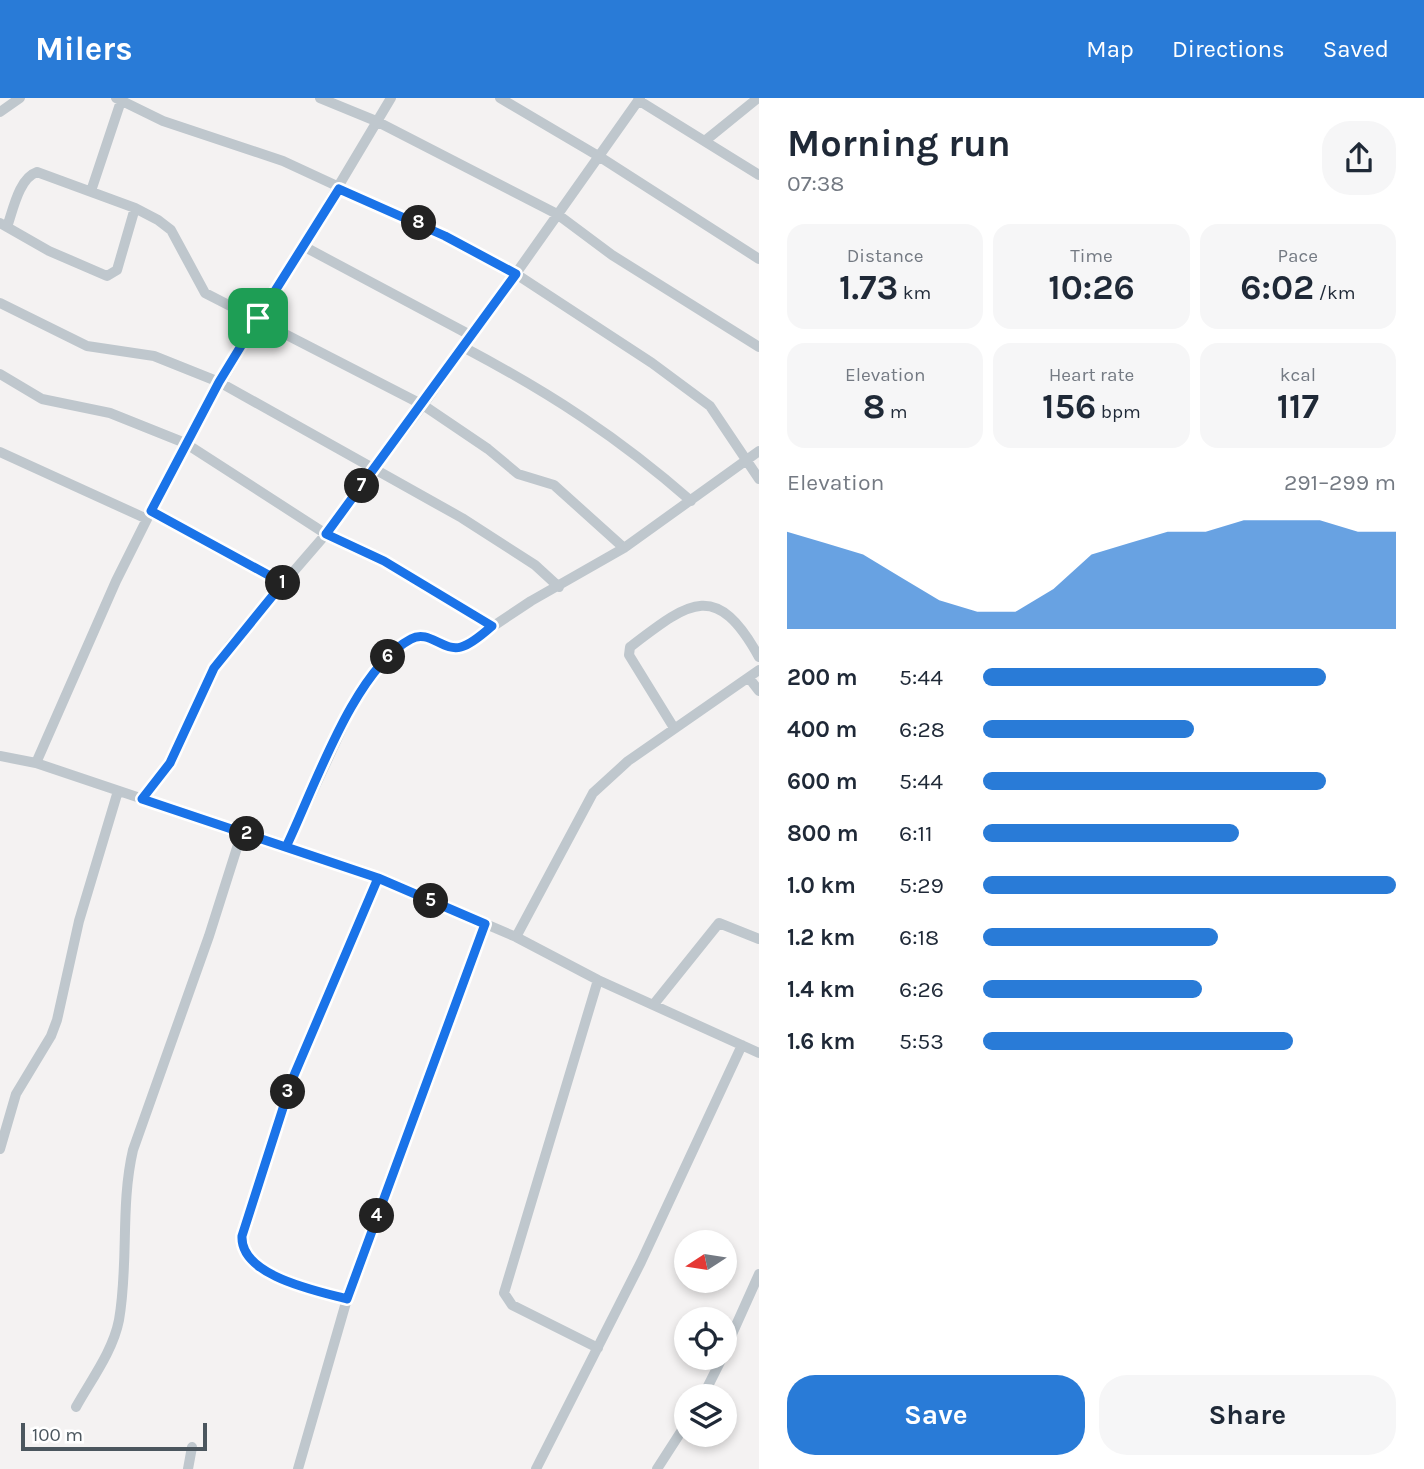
<!DOCTYPE html>
<meta charset="utf-8">
<style>
:root{--surface:#fff;--page:#f6f6f7;--text:#1f2937;--muted:#747a83;--accent:#297bd7}
body{margin:0;font-family:Karla,sans-serif;background:var(--page);color:var(--text);height:100vh;display:flex;flex-direction:column;font-size:26px;white-space:nowrap}
*{box-sizing:border-box;margin:0}
p{font-size:23px;color:var(--muted)}
.icon{flex:none;width:38px;height:38px;fill:none;stroke:currentColor;stroke-width:2;stroke-linecap:round;stroke-linejoin:round}
.map{position:relative;flex:1;overflow:hidden}
.side{display:flex;flex-direction:column;background:var(--surface);width:665px}
.side>*{flex:none}
.needle{width:46px;rotate:258deg}
.controls{position:absolute;left:674px;top:1132px;display:grid;gap:14px}
.controls a{display:grid;place-items:center;width:63px;height:63px;border-radius:50%;background:var(--surface);box-shadow:0 4px 10px #0003;font-size:35px}
.scale{position:absolute;left:21px;bottom:18px;width:186px;box-sizing:border-box;padding-left:7px;border:4px solid #4b565e;border-top:0;font-size:19px;line-height:24px;white-space:nowrap;color:#4b565e;-webkit-text-stroke:5px #fff;paint-order:stroke}
.pin{position:absolute;display:grid;place-items:center;width:60px;height:60px;color:#fff;margin:-30px;border-radius:14px;box-shadow:0 4px 10px #0006}
.km{position:absolute;width:35px;height:35px;margin:-18px;border-radius:50%;background:#222;color:#fff;font-size:19px;line-height:35px;text-align:center}
.round{display:grid;place-items:center;flex:none;width:74px;height:74px;border-radius:28px;background:var(--page)}
.head{display:flex;align-items:center;justify-content:space-between;height:119px;padding:0 28px}
h1{font-size:38px;font-weight:700;line-height:52px}
.figures{display:grid;grid-template-columns:repeat(3,1fr);gap:10px;height:119px;padding:7px 28px}
.figures div{display:grid;align-content:center;border-radius:18px;background:var(--page);text-align:center}
.figures b{font-size:35px;font-weight:700}
.figures small{font-size:19px;font-weight:400}
.figures p{font-size:19px}
.chart{height:196px;padding:14px 28px}
.chart p{display:flex;justify-content:space-between}
.chart svg{width:100%;height:126px;margin-top:7px;fill:var(--accent);opacity:.7}
.primary-button{display:flex;gap:14px;margin-top:auto;padding:14px 28px}
.primary-button a{flex:1;height:80px;border-radius:28px;background:var(--accent);color:#fff;font-size:28px;font-weight:700;line-height:80px;text-align:center}
.primary-button a+a{background:var(--page);color:var(--text)}
ul{padding:0 28px;list-style:none;font-size:23px}
li{display:grid;grid-template-columns:112px 84px 1fr;align-items:center;height:52px}
li i{height:18px;border-radius:9px;background:var(--accent)}
header{display:flex;align-items:center;gap:42px;box-sizing:border-box;height:98px;padding:0 35px;background:var(--accent);color:#fff}
header strong{font-size:33px}
nav{display:flex;gap:38px;margin-inline-start:auto;font-size:24px}
main{display:flex;flex:1;min-height:0}
.map>svg:first-child{display:block}
</style>
<header>
<strong>Milers</strong>
<nav><a>Map</a><a>Directions</a><a>Saved</a></nav>
</header>
<main>
<div class="map">
<svg width="759" height="1371" viewBox="0 0 759 1371">
<rect width="100%" height="100%" fill="#f4f2f2"/>
<g fill="none" stroke-linecap="round" stroke-linejoin="round">
<path stroke="#bfc7cd" stroke-width="10" d="M116,0l47,23 120,40 162,75 71,38 136,89 58,43 49,73
M320,0l56,23 181,93 55,41 147,92
M500,0l100,59 159,102
M638,2l121,75
M0,14l20,-14
M706,42l52,-42
M91,93l30,-90
M0,125l49,28 58,25 10,-6 18,-62
M7,129c6,-17 12,-49 30,-55l98,36 23,12 13,10 34,63 218,112 65,44 30,25 36,11 70,63
M303,148l169,90
M0,205l87,43 67,10 65,26 243,136 73,47 24,22
M465,250c85,45 153,89 226,153
M0,276l42,25 68,14 75,30 141,91 58,26 108,66
M0,354l147,67
M151,413l132,72
M749,580l10,13
M674,630l-45,-73 1,-8c59,-45 86,-68 129,10
M0,658l36,7 342,115 138,59 82,43 161,73
M36,665l80,-182 69,-138 206,-345
M142,701l28,-36 44,-95 16,-23 96,-111 97,-129 217,-307
M287,749l69,-149c13,-23 36,-55 63,-62l27,9 16,2 69,-46 93,-53 135,-97
M516,839l77,-144 35,-32 131,-91
M598,882l-94,313 8,12 86,43
M654,906l65,-81 40,16
M0,1051l16,-55 35,-58 6,-16 22,-99 39,-130
M347,1201c-30,-8 -107,-23 -105,-63l50,-156 86,-202
M724,1254l35,-78
M703,1298l19,-38
M76,1309c15,-27 37,-56 43,-87 10,-57 1,-114 14,-170l76,-214 33,-104
M188,1371l4,-22
M298,1371l49,-170 138,-375
M536,1371l105,-207 101,-217
M657,1371l29,-45"/>
</g>
<g fill="none" stroke-linecap="round" stroke-linejoin="round">
<defs>
<path id="route" d="M258,220l-39,64 -68,129 132,72 -69,85 -44,95 -28,36 236,79 -86,202 -50,156c-2,40 75,55 105,63l138,-375 -107,-46 -92,-31c28,-58 68,-178 125,-208 18,-10 32,13 50,8 11,-3 23,-14 31,-21l-108,-65 -58,-27 190,-260 -71,-38 -106,-47 -81,129"/>
</defs>
<use href="#route" stroke="#fff" stroke-width="14"/>
<use href="#route" stroke="#1a73e8" stroke-width="9"/>
</g>
</svg>
<div class="controls">
<a><svg class="needle" viewBox="-14 -14 28 28"><path d="M0-13l5 13h-10z" fill="#e53935"/><path d="M0 13l5-13h-10z" fill="#747a83"/></svg></a>
<a><svg class="icon" aria-label="locate" viewBox="0 0 24 24"><circle cx="12" cy="12" r="6"/><path d="M12 2v4M12 18v4M2 12h4M18 12h4"/></svg></a>
<a><svg class="icon" aria-label="layers" viewBox="0 0 24 24"><path d="M12 4l9 5-9 5-9-5zM3 14l9 5 9-5"/></svg></a>
</div>
<div class="scale">100 m</div>
<div class="pin" style="left:258px;top:220px;background:#1e9e55"><svg class="icon" aria-label="arrive" viewBox="0 0 24 24"><path d="M6 21V4h12l-3 4 3 4H6"/></svg></div>
<b class="km" style="left:283px;top:485px">1</b>
<b class="km" style="left:247px;top:736px">2</b>
<b class="km" style="left:288px;top:994px">3</b>
<b class="km" style="left:377px;top:1118px">4</b>
<b class="km" style="left:431px;top:803px">5</b>
<b class="km" style="left:388px;top:559px">6</b>
<b class="km" style="left:362px;top:388px">7</b>
<b class="km" style="left:419px;top:125px">8</b>
</div>
<section class="side">
<div class="head"><div><h1>Morning run</h1><p>07:38</p></div><a class="round"><svg class="icon" aria-label="share" viewBox="0 0 24 24"><path d="M12 15V3M7 8l5-5 5 5M5 13v7h14v-7"/></svg></a></div>
<div class="figures">
<div><p>Distance</p><b>1.73<small> km</small></b></div>
<div><p>Time</p><b>10:26</b></div>
<div><p>Pace</p><b>6:02<small> /km</small></b></div>
</div>
<div class="figures">
<div><p>Elevation</p><b>8<small> m</small></b></div>
<div><p>Heart rate</p><b>156<small> bpm</small></b></div>
<div><p>kcal</p><b>117</b></div>
</div>
<div class="chart"><p><span>Elevation</span>291–299 m</p>
<svg viewBox="0 0 160 44" preserveAspectRatio="none"><path d="M0 44V10L10 14L20 18L30 26L40 34L50 38L60 38L70 30L80 18L90 14L100 10L110 10L120 6L130 6L140 6L150 10L160 10V44z"/></svg>
</div>
<ul>
<li><b>200 m</b>5:44<i style="width:83%"></i></li>
<li><b>400 m</b>6:28<i style="width:51%"></i></li>
<li><b>600 m</b>5:44<i style="width:83%"></i></li>
<li><b>800 m</b>6:11<i style="width:62%"></i></li>
<li><b>1.0 km</b>5:29<i style="width:100%"></i></li>
<li><b>1.2 km</b>6:18<i style="width:57%"></i></li>
<li><b>1.4 km</b>6:26<i style="width:53%"></i></li>
<li><b>1.6 km</b>5:53<i style="width:75%"></i></li>
</ul>
<div class="primary-button"><a>Save</a><a>Share</a></div>
</section>
</main>
